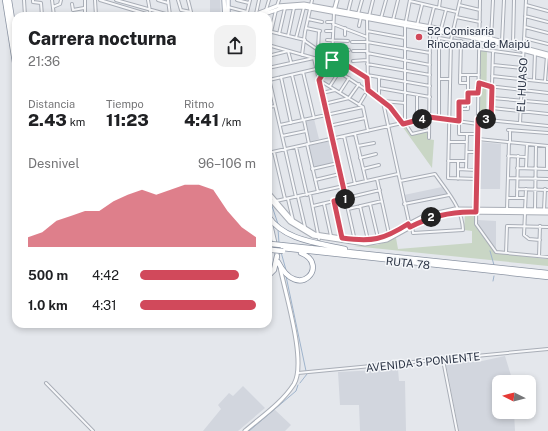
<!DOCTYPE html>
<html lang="es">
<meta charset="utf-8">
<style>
:root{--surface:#fff;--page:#f2f2f2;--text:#202124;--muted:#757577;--accent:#d1495b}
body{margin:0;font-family:"Public Sans",sans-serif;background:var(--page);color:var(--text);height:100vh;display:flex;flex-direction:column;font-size:15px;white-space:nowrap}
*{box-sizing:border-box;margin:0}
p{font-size:13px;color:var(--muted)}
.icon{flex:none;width:22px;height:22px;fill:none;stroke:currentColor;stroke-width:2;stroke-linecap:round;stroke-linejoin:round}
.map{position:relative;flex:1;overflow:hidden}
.sheet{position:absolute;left:12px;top:12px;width:260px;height:316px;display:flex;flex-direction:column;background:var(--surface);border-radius:12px;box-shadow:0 2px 6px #0003}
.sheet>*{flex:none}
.needle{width:26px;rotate:276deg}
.tools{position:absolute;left:492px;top:375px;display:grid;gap:8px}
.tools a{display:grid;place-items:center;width:44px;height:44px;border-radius:8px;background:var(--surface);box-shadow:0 2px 6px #0003;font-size:20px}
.pin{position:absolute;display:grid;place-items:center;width:34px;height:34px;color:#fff;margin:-17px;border-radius:8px;box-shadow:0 2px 6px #0006}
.km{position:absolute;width:20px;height:20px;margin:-10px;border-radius:50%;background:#222;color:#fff;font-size:11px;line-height:20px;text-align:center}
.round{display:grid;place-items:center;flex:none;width:42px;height:42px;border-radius:12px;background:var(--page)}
.head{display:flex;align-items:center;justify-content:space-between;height:68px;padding:0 16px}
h1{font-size:18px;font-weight:800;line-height:30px}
.metrics{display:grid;grid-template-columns:repeat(3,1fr);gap:6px;height:68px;padding:4px 16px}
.metrics div{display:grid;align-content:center}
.metrics b{font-size:17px;font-weight:800}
.metrics small{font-size:11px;font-weight:400}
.metrics p{font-size:11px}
.chart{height:112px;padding:8px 16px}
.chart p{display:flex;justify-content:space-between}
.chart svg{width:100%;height:72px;margin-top:4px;fill:var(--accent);opacity:.7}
ul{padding:0 16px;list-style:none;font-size:13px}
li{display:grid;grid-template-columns:64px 48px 1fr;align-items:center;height:30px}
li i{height:10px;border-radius:5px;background:var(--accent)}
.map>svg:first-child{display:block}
</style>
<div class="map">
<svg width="548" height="431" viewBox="0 0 548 431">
<rect width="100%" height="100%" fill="#e4e7ec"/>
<path fill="#d2d6de" d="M210,0h10l1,16h-11z
M314,119l5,20 -9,3 -5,-21z
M330,141l4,22 -21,4 -5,-21z
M481,142l20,2 -1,45h-20z
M442,187l5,7 -42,9 -1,-8z
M478,220l18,1v29l-18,-26z
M505,356l8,26h-14v30h15l1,19h-56l-13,-67 36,-3z
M398,369l1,12h6l1,50h-46l-1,-26h-19l-2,-33z
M243,386l22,22 -27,23h-35l18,-22 -3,-4 11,-12 4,3z
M273,408l18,17 -6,6h-36z"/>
<path fill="#c9d6c5" d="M480,51h7l-1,66h-7z
M406,125l6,9 17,-4 -1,9 6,1 -2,28 -30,-42z
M475,213l1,14 19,26 51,6h2v7l-195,-20 24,-1 19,-7 2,11 74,-6v-12l-8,-1 1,-16z"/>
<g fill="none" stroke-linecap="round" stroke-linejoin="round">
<path stroke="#9fb4cc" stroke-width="1" d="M272,206l6,18
M278,229l1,14
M490,251l4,14
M281,252l5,18
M286,276l20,95
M493,281l1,-5
M300,383l7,-9
M249,431l47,-40 2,-6"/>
<defs>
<path id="street" d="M24,0l1,16
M33,0v2l8,1 1,13
M52,0l2,16
M95,0l1,16
M100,0l53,16
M116,0l57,16
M148,0l2,11
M158,0l10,3
M168,0l2,15
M178,0l3,10 10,2
M188,0l4,16
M237,0l12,3
M410,0l-5,26v97l7,11 17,-4
M460,0l-9,40 -3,138 29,1
M480,0l-4,224 20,28 52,5
M410,1l47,11
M72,4l1,6 11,-2
M459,5l21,5
M526,5l22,6
M277,6l2,-6
M53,7l7,-3 1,-4
M228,7l19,5
M439,8l1,-8
M266,10l3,-10
M348,12l3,-12
M256,14l3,-14
M358,14l4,-14
M85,16v-16
M246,16l4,-16
M369,16l4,-16
M525,16l23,6
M456,17l24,5
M381,18l5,-18
M308,19l14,3
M367,19l1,72
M393,20l5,-20
M327,22h6
M333,24l34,13
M417,25l5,-20
M359,26l2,-9
M429,27l5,-20
M525,27l23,6
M306,28l14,3
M345,28v7
M441,29l5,-19
M268,31l37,9
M326,31h7
M367,31l38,7
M271,32l5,-22
M279,34l6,-26
M288,36l6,-28
M296,38l8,-31
M524,38l24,6
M491,39l2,-39
M327,40l21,1
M305,41l16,11
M461,41l-1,42h8
M352,42h15l63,11
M502,42l2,-42
M513,44l1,-44
M268,45l53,15 62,41 9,8 11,15
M318,49l1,-18
M479,49l44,6
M333,51l16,-1
M353,51h14
M367,53l63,12
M302,55l3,-23 7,-32
M268,56l20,-5 3,11
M333,56l34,22
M347,58v7
M353,61l14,-1
M367,64l63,11
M493,65l29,3
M268,68l46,-10 41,183
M303,72l11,46
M268,74l28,123
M292,75l11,45
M367,75l63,11
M460,75h19
M492,76l56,6
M281,77l10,46
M379,77v21
M439,79h11
M269,80l47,-11
M319,80l44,27 5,24
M319,80l13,-22 2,-45
M534,80l1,-27
M545,81l2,-25
M479,83l9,3 60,7
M330,86l9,-14
M379,88l51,9
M340,92l9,-14
M322,93l13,-3
M468,93h11
M417,95v25
M492,98l56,5
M383,101l22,2
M383,102l27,125
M324,104l25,-6 10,-14
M359,105l6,-10
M268,107l7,-1
M492,108l56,6
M459,109h9v-34
M439,118v-80l40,7
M478,119l70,7
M491,119l2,-68
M304,120l5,24
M459,121v13h19
M459,121v-19l8,1
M520,123l6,-123
M280,125l83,-18
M329,126l36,-8
M508,130l40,3
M355,134l11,47
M282,136l24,-5
M344,136l11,48
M429,138l1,-108
M478,139l70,7
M449,142h18
M510,142v-12
M307,144l11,48
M358,146l16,-3
M296,147l11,48
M274,152l11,47
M467,152h10
M268,153l161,-36 49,7
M508,156l18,1
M360,158l16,-4
M448,161h18
M517,168l31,1
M526,168l1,-24
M312,169l26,-6
M363,169l16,-4
M458,169l19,1
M466,169l1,-35
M547,169v-23
M508,178l40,1
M377,179l12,55
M458,179v-18
M315,180l25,-6
M400,181l35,-7c13,19 27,33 28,56l-50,3 -1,-7
M517,189l31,1
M310,194l9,45
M298,197l7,30
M508,198h17
M517,198l1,-42
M288,199l5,21
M276,201l122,-27
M334,201l8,36
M324,204l7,32
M370,204l8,34
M404,204l45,-9
M313,206l67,-16
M360,206l8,34
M348,209l34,-8
M507,209l2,-67
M525,210l1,-21
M535,210l1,-65
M544,210l1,-21
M525,213l-1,22 5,4 11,1
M506,253l1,-27 41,1
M539,256l1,-30
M443,360l14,71
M298,373l250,-24
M46,383l47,48"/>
<path id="secondary" d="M334,11l3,-11
M251,16l26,-10 27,-2 177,32 67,18
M259,16l23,-8 22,-1 181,33 63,17
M268,192l24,28 23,14 47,7 20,-3 42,-22 31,-7 93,1
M269,198l21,24 23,14 52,8 22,-4 38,-21 30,-7 93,1
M245,431c16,-14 37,-28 49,-47 13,-22 -9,-91 -14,-117"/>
<path id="primary" d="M224,0l1,16
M228,0v16
M268,195v21
M269,218l8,35"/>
<path id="highway" d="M5,0l11,69
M9,0l7,44
M268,216c16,25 52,27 77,33
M281,245l267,28
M268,247h4
M282,248l266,29
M278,262c21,41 52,2 23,-9
M268,276l6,-6 3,-14"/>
</defs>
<use href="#street" stroke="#a9aeb7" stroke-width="4"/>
<use href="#secondary" stroke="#a9aeb7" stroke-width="5"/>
<use href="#primary" stroke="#a3abb8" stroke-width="5.5"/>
<use href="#highway" stroke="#8b94a3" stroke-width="6"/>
<use href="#street" stroke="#f7f8fa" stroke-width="2"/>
<use href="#secondary" stroke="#fff" stroke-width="3"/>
<use href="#primary" stroke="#fff" stroke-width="3.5"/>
<use href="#highway" stroke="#fff" stroke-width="4.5"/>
<defs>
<path id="highway-bridge" d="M271,244l10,1
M272,250l11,1"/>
</defs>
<use href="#highway-bridge" stroke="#8b94a3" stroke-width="6" stroke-linecap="butt"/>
<use href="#highway-bridge" stroke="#fff" stroke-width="4.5"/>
</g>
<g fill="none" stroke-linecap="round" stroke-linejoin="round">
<defs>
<path id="route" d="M332,56l35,22 1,12 22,17 13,17 26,-7 30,4v-19h9v-9h10l1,-10 13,4 -1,33 -13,-1 -2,93c-24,-1 -45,4 -66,15l-2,-3c-25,16 -36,18 -66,14l-8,-37 12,-2 -27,-119 12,-19z"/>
</defs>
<use href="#route" stroke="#fff" stroke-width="8"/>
<use href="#route" stroke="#d1495b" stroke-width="5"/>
</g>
<circle fill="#d1495b" stroke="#f4f6f9" stroke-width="1.5" cx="419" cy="37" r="4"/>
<g text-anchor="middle" stroke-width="3" stroke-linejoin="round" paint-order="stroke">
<g font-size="11" fill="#2b3445" stroke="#f4f6f9" text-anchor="start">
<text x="427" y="35">52 Comisaria<tspan x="427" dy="13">Rinconada de Maipú</tspan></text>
</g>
<g font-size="11" fill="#2b3445" stroke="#f4f6f9">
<text transform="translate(522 85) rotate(-87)" y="4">EL HUASO</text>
<text transform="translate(408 263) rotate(6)" y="4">RUTA 78</text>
<text transform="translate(423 362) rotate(-6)" y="4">AVENIDA 5 PONIENTE</text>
</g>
</g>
</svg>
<div class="tools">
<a><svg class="needle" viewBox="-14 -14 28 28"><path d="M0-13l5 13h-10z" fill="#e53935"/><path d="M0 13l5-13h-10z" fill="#757577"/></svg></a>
</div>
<div class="pin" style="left:332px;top:60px;background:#1e9e55"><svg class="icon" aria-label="arrive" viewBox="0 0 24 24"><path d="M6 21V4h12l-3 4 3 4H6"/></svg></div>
<b class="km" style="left:345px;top:199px">1</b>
<b class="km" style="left:431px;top:217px">2</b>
<b class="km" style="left:486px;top:119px">3</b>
<b class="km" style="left:422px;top:119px">4</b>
<section class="sheet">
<div class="head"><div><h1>Carrera nocturna</h1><p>21:36</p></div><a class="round"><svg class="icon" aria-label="share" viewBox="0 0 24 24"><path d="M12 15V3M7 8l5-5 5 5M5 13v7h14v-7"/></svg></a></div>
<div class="metrics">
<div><p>Distancia</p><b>2.43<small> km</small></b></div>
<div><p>Tiempo</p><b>11:23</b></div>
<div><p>Ritmo</p><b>4:41<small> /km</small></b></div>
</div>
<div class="chart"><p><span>Desnivel</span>96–106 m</p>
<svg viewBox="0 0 160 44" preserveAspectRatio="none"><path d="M0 44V38L10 35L20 28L30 25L40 22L50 22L60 16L70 12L80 9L90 12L100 9L110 6L120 6L130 9L140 22L150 32L160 38V44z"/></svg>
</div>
<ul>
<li><b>500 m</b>4:42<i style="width:85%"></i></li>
<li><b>1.0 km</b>4:31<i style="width:100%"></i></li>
</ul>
</section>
</div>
